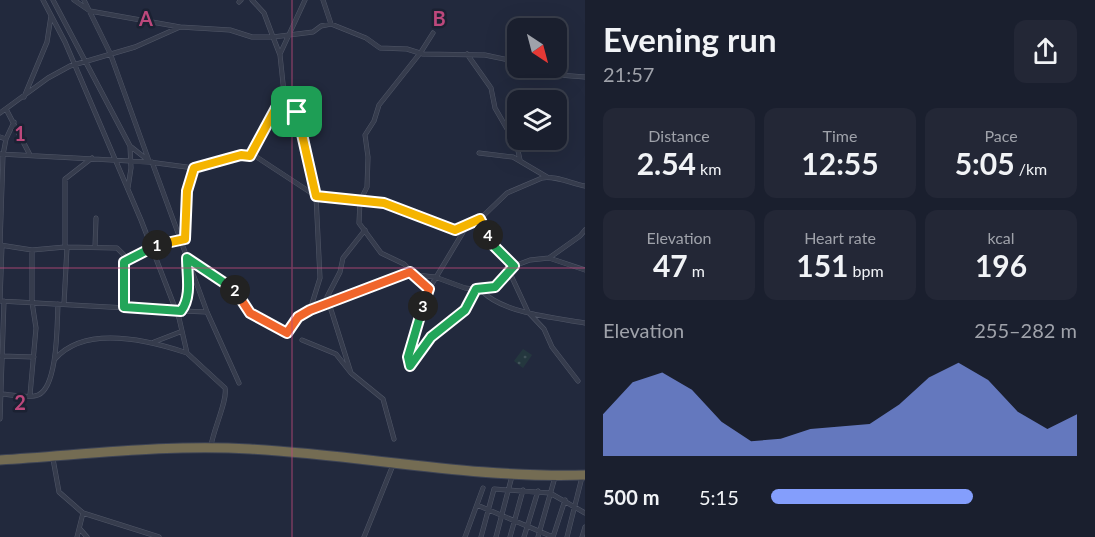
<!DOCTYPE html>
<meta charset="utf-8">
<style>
:root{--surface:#1a1f2e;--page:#232736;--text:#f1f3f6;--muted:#9fa2aa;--line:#383d4a;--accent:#849efc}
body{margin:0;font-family:Lato,sans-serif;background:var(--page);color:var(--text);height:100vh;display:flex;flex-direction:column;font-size:22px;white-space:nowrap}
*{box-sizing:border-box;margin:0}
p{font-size:20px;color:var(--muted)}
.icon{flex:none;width:33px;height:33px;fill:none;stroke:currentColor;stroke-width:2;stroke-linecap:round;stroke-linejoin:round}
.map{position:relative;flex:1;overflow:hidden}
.sheet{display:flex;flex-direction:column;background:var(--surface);width:510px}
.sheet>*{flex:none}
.needle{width:39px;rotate:144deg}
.fabs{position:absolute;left:507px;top:18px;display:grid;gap:12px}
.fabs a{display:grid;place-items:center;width:60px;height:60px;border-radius:12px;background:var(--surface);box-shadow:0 6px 24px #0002,0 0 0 2px var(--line);font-size:30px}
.pin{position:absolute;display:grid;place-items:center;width:51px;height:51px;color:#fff;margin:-26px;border-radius:12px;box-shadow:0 3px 9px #0006}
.km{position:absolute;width:30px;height:30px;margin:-15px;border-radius:50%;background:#222;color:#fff;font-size:16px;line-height:30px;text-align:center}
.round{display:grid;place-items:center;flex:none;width:63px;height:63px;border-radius:12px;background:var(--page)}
.head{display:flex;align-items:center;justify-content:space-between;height:102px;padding:0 18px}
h1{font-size:33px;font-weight:700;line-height:45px}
.figures{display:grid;grid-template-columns:repeat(3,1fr);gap:9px;height:102px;padding:6px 18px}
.figures div{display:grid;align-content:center;border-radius:12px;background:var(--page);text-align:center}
.figures b{font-size:30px;font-weight:700}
.figures small{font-size:16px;font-weight:400}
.figures p{font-size:16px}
.chart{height:168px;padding:12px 18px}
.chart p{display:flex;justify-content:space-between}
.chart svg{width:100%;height:108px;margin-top:6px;fill:var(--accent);opacity:.7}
ul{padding:0 18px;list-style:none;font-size:20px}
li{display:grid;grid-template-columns:96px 72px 1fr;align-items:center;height:45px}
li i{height:15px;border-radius:8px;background:var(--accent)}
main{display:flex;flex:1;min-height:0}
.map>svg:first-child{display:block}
</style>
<main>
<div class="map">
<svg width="585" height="537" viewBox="0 0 585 537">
<defs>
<pattern id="grass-dots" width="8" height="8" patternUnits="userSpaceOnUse" patternTransform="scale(1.5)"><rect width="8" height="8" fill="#24373e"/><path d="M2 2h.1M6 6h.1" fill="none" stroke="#415259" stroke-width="1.8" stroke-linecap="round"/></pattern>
</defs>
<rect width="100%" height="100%" fill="#22293d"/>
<path fill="url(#grass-dots)" d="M523,349l9,6 -9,13 -9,-7z"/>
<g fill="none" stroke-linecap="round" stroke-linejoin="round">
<defs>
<path id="minor" d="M43,0l22,42 76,178 38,98 8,35 38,35c3,12 -12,42 -14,58
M53,0l77,146 19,15
M74,0l16,11 90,16
M84,0l26,53 39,108
M252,0l12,13 9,24 40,-5 8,-6 10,-2 35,14 14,10 27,1 16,5 62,1 33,7
M323,0l8,24
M239,2l2,-2
M280,54l25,-54
M467,54l24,34 4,20 22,38 3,14
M529,68l30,7 26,2
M24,97l23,-55 4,-26
M6,109l24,46
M0,113l48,-35 22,-12 65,-19 45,-20 50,3 22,7h21l7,18 4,38 13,19 19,84 4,82 -10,32 -12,7 -11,16 -37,-20 -18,-27 -43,-25
M0,137l6,2
M479,153l34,4 34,20
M0,154l149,8 45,6 47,-13 14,1 61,40 68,7 71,27 25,-11 -15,10 -36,60
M250,156l34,-63
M152,162l55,150 32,71
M128,188l3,-20 -1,-22
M0,245l32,5 33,-3 52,1 7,7v52
M0,245l3,-90 3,-16 8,-17
M65,247v-68l27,-21
M95,247l1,-29
M549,258l36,12
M124,262l27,-16 34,-7 2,-48 7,-23
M514,266l-21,-21 -13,-26 27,-26 35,-15c13,-3 30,6 43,8
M509,271l19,41 16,17 8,18 26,34
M415,275l20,2 30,11 16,2 14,-3 19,-21 16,-6 19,-2 31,-22 5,-6
M482,291c20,22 74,27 103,32
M0,301l181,10c11,-13 7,-34 6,-50
M0,301l2,-56
M64,304l3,-57
M311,309l99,-37
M182,311l25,1
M302,340l34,14 15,19 32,26 11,40
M154,342l26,-10
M1,356l33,1
M55,359c30,-34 93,-19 132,-6
M410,366l-2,-9 21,-68 -25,-25 -23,-11 -22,-30 1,-22 7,-14 1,-30 -3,-22 9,-14 5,-16 42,-53 12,-19
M411,366l20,-29 34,-27 11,-21
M351,373l-24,-76 13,-25 3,-14 22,-28
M0,394c11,0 28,5 38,1 20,-8 19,-72 20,-91
M30,395l6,-67 -4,-26v-52
M0,419l4,-118
M53,459l6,33 24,21 76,24
M477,505l76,32
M80,529l7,8
M77,537l6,-24
M364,537l29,-72
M465,537l18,-49
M481,537l13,-48 56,4 35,20
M496,537l16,-61
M510,537l13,-47
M524,537l14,-46
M538,537l17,-60
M553,537l12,-37
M567,537l15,-60
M582,537l3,-10"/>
<path id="highway" d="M0,458c83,-5 166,-16 250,-11 111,6 223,29 335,26
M0,462c83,-5 166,-16 250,-11 111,6 223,30 335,26"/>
</defs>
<use href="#minor" stroke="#515768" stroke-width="5"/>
<use href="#highway" stroke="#3e4455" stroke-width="7"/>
<use href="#minor" stroke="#363c4d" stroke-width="4"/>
<use href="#highway" stroke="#746c53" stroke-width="5"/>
</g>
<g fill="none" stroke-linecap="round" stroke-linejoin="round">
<defs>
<path id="split-1" d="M157,245l28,-6 2,-48 7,-23 47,-13 9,1 34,-63 13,19"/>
<path id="split-2" d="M157,245l-33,17v45l57,4c11,-14 6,-36 6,-53l48,32"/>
<path id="split-3" d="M235,290l15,23 37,20 11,-16 12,-7 100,-38 19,17 -6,17"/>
<path id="split-4" d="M423,306l-15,51 2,9 21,-29 34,-27 11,-21 19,-2 19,-21 -21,-21 -5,-10"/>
<path id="split-5" d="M297,112l19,84 68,7 71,27 25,-11 8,16"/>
</defs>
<use href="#split-1" stroke="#fff" stroke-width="12"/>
<use href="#split-2" stroke="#fff" stroke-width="12"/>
<use href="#split-3" stroke="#fff" stroke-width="12"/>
<use href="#split-4" stroke="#fff" stroke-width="12"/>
<use href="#split-5" stroke="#fff" stroke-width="12"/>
<use href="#split-1" stroke="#f5b400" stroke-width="8"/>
<use href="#split-2" stroke="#22a559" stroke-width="8"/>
<use href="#split-3" stroke="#f0652b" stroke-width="8"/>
<use href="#split-4" stroke="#22a559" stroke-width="8"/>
<use href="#split-5" stroke="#f5b400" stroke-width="8"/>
</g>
<path fill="none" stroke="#bd487c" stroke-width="1.5" stroke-opacity="0.55" d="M292,0v537M0,268h585"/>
<g font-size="20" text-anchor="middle" font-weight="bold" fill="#bd487c" stroke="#1b2132" stroke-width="5" stroke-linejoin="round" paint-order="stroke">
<text x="146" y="26">A</text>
<text x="439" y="26">B</text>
<text x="20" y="141">1</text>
<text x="20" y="410">2</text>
</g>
</svg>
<div class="fabs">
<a><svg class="needle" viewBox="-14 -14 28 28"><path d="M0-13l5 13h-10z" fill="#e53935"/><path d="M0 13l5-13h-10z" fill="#9fa2aa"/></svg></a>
<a><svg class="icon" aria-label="layers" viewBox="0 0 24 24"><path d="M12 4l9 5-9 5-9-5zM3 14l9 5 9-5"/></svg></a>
</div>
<div class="pin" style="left:297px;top:112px;background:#1e9e55"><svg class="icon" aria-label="arrive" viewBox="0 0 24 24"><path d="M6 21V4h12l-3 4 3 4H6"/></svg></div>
<b class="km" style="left:157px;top:245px">1</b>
<b class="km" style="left:235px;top:290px">2</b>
<b class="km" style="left:423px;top:306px">3</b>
<b class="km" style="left:488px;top:235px">4</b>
</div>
<section class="sheet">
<div class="head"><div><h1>Evening run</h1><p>21:57</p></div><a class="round"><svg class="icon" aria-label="share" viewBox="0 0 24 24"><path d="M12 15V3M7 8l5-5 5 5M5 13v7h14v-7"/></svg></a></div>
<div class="figures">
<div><p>Distance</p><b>2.54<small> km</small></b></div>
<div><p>Time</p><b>12:55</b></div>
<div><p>Pace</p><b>5:05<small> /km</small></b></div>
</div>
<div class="figures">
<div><p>Elevation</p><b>47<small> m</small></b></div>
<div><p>Heart rate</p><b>151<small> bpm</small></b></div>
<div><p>kcal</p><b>196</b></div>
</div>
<div class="chart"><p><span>Elevation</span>255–282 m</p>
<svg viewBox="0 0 160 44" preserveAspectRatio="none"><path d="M0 44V27L10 14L20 10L30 17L40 30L50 38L60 37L70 33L80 32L90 31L100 23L110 12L120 6L130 13L140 26L150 33L160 27V44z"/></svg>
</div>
<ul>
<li><b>500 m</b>5:15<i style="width:66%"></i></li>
</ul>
</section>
</main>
